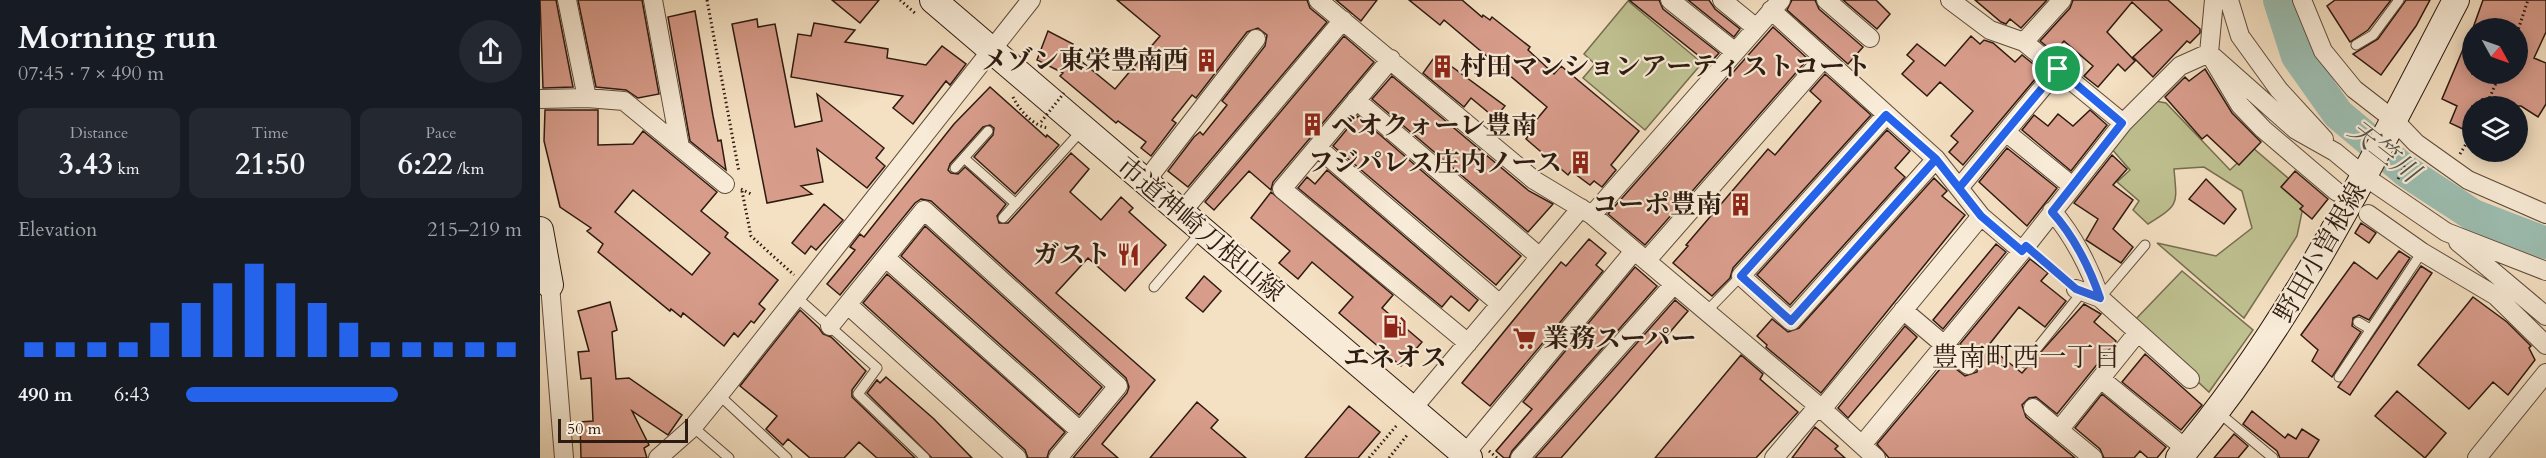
<!DOCTYPE html>
<meta charset="utf-8">
<style>
:root{--surface:#171b24;--page:#242831;--text:#f1f3f6;--muted:#9ea1a6;--accent:#2563eb}
body{margin:0;font-family:Cardo,"Noto Serif JP",serif;background:var(--page);color:var(--text);height:100vh;display:flex;flex-direction:column;font-size:22px;white-space:nowrap}
*{box-sizing:border-box;margin:0}
p{font-size:20px;color:var(--muted)}
.icon{flex:none;width:33px;height:33px;fill:none;stroke:currentColor;stroke-width:2;stroke-linecap:round;stroke-linejoin:round}
.map{position:relative;flex:1;overflow:hidden}
.side{display:flex;flex-direction:column;background:var(--surface);width:540px}
.side>*{flex:none}
.needle{width:39px;rotate:130deg}
.fabs{position:absolute;left:1922px;top:18px;display:grid;gap:12px}
.fabs a{display:grid;place-items:center;width:66px;height:66px;border-radius:50%;background:var(--surface);box-shadow:0 3px 15px #0003;font-size:30px}
.scale{position:absolute;left:18px;bottom:15px;width:130px;box-sizing:border-box;padding-left:6px;border:3px solid #2d1a10;border-top:0;font-size:16px;line-height:21px;white-space:nowrap;color:#2d1a10;-webkit-text-stroke:4px #f8ebd7;paint-order:stroke}
.pin{position:absolute;display:grid;place-items:center;width:51px;height:51px;color:#fff;margin:-26px;border:3px solid #fff;border-radius:50%;box-shadow:0 2px 6px #0007}
.round{display:grid;place-items:center;flex:none;width:63px;height:63px;border-radius:32px;background:var(--page)}
.headline{display:flex;align-items:center;justify-content:space-between;height:102px;padding:0 18px}
h1{font-size:33px;font-weight:700;line-height:45px}
.figures{display:grid;grid-template-columns:repeat(3,1fr);gap:9px;height:102px;padding:6px 18px}
.figures div{display:grid;align-content:center;border-radius:12px;background:var(--page);text-align:center}
.figures b{font-size:30px;font-weight:700}
.figures small{font-size:16px;font-weight:400}
.figures p{font-size:16px}
.chart{height:168px;padding:12px 18px}
.chart p{display:flex;justify-content:space-between}
.chart svg{width:100%;height:108px;margin-top:6px;stroke:var(--accent);stroke-width:6}
ul{padding:0 18px;list-style:none;font-size:20px}
li{display:grid;grid-template-columns:96px 72px 1fr;align-items:center;height:45px}
li i{height:15px;border-radius:8px;background:var(--accent)}
main{display:flex;flex:1;min-height:0}
.map>svg:first-child{display:block}
</style>
<main>
<section class="side">
<div class="headline"><div><h1>Morning run</h1><p>07:45 · 7 × 490 m</p></div><a class="round"><svg class="icon" aria-label="share" viewBox="0 0 24 24"><path d="M12 15V3M7 8l5-5 5 5M5 13v7h14v-7"/></svg></a></div>
<div class="figures">
<div><p>Distance</p><b>3.43<small> km</small></b></div>
<div><p>Time</p><b>21:50</b></div>
<div><p>Pace</p><b>6:22<small> /km</small></b></div>
</div>
<div class="chart"><p><span>Elevation</span>215–219 m</p>
<svg viewBox="0 0 160 44" preserveAspectRatio="none"><path d="M5 44V38M15 44V38M25 44V38M35 44V38M45 44V30M55 44V22M65 44V14M75 44V6M85 44V14M95 44V22M105 44V30M115 44V38M125 44V38M135 44V38M145 44V38M155 44V38"/></svg>
</div>
<ul>
<li><b>490 m</b>6:43<i style="width:63%"></i></li>
</ul>
</section>
<div class="map">
<svg width="2006" height="458" viewBox="0 0 2006 458">
<rect width="100%" height="100%" fill="#f4e0c2"/>
<filter id="stains"><feTurbulence type="fractalNoise" baseFrequency=".00333" numOctaves="4"/><feColorMatrix values="0 0 0 0 .2 0 0 0 0 .09 0 0 0 0 .02 0 0 0 .5 -.17"/></filter>
<radialGradient id="worn" r=".72"><stop offset=".6" stop-color="#630" stop-opacity="0"/><stop offset="1" stop-color="#630" stop-opacity=".3"/></radialGradient>
<path fill="#bfc191" stroke="#766e50" stroke-width="1.5" d="M1088,1l74,62 -57,67 -62,-52 12,-14 -11,-10z
M1615,101l11,2 64,67 23,-22 42,36 10,14 -8,38 -53,82 -87,-75 59,13 36,-28 -10,-37 -38,-24 -30,2c3,36 6,35 -26,55l-15,-14 6,-9 -22,-19 13,-12 -19,-22z
M1642,271l71,59 -44,62 -76,-70z"/>
<g fill="none" stroke-linecap="round" stroke-linejoin="round">
<path stroke="#9cbdb0" stroke-width="32" d="M1739,0l18,56 41,58 69,58 66,43 73,28"/>
</g>
<path fill="#d89c8b" stroke="#2d1a10" stroke-width="1.5" fill-rule="evenodd" d="M0,0h16l17,87 -30,1z
M38,0h64l17,94 -21,4 -12,-8 -30,-3z
M292,0h47l-19,23z
M577,0h190l3,8 17,14 -139,165 -20,-16 26,-34 6,-5 3,3 24,-30 -5,-4 43,-55 2,-11 -9,-7 -11,4 -51,66 -4,-3 -20,25 4,3 -25,33 -10,-8 5,-6 -28,-21 -2,2 -56,-47 3,-3 -26,-13 11,-29 25,13 -4,7 46,38 45,-53z
M796,0h41l-16,21z
M869,0h53l20,17 1,-2 7,5 2,-3 38,30 -2,3 26,24 7,-8 78,65 -28,34 5,5 -14,17 -8,-6 -4,4 -19,-14 -3,4 -42,-36 4,-5 -3,-3 20,-24 -103,-87 -4,5z
M1089,0h30l4,9 56,44 -10,11z
M1148,0h21l6,9 25,20 -6,8z
M1252,0h23l4,9 44,38 -15,17 -61,-54z
M1303,0h33l14,14 -13,15z
M1435,0h72l-26,28 -11,-9 -4,5 -5,-2z
M1533,0h95l32,29v4l-10,10 -3,-2 -34,36 -20,-20 29,-27 -30,-28 -25,30 28,29 -10,10 -7,-7 -20,23 -14,-11 9,-10 -29,-25 -10,11 -14,-11 30,-33z
M1795,0h56l-23,30 -18,12 -23,-36z
M1866,0h24l-14,26 -35,49 -28,-21 25,-15z
M1943,0h63v32l-12,26 12,5v41l-8,13 -17,-11h-17l-22,-7 -4,7h-6v14l-5,11 -17,-8 7,-17 -15,-7 30,-71v46h45v-46h-44z
M155,11l18,105 5,25 3,-1 5,30 -36,-29 -22,-124z
M217,19l1,8 17,-3 20,103 27,-6 -5,-27 67,54 -8,10 9,8 -18,22 -50,-39 6,33 -22,4 11,8 -45,9 -35,-179z
M274,23l41,7 -10,12 43,7 -1,9 39,7 16,-19 24,18 -16,21 -4,-4 -33,43 -20,-16 10,-12 -112,-19 7,-43 13,2z
M1233,27l35,32 -163,186 -37,-31z
M804,36l30,26 -101,120 -2,8 -22,-19 -35,39 -9,-8z
M1431,36l9,8 4,-4 9,3 22,19 7,-7 20,16 -79,94 -14,-13 9,-10 -7,-6 22,-25 -33,-29 -13,14 -25,-22 12,-13 -7,-6 10,-11 28,22z
M896,55l69,51 -10,12 -24,-20 -7,9 -41,-34z
M1665,69l27,44 29,29 -22,23 -32,-30 -5,4 -37,-42 20,-20 4,4z
M1285,74l46,41 -138,153 -3,10 -18,18 -39,-33 15,-17 -2,-1 82,-96 7,6 46,-54 -11,-10z
M852,76l137,115 24,13 -25,28 -156,-133z
M450,87l56,50 1,-2 12,10 -44,49 -41,-37 19,-22 1,-7 -4,-3 -7,2 -33,37 -2,6 3,3 7,1 7,-7 41,37 -9,12 2,7h9l63,-70 18,16 -19,23 31,28 20,-23 12,11 -4,4 37,33 -41,46 -37,-33 -32,35 99,87 -53,64 16,14h-45l54,-65 2,-6 -3,-9 -195,-177 -10,-2 -6,4 -75,92 -13,-11 28,-34 -5,-3 10,-13 4,3 90,-113z
M5,110h53v35l35,-1 10,-13 74,61 -16,19 27,22 -3,4 53,43 -19,24 6,5 -11,14 -3,-2 -13,16 -4,-4 -10,13 -41,-33 -2,4 -10,-8 -1,2 -72,-59 5,-8 -16,-13 4,-3 -31,-21 -16,-66zM93,190l77,63 -18,22 -77,-63z
M1550,110l17,15 -36,46 -49,-41 12,-15 14,11 10,-12 15,12z
M818,116l163,140 -25,29 -163,-139z
M1347,130l23,21 -15,17 10,9 -115,128 -33,-30z
M1467,148l50,40 -30,38 -48,-44z
M1572,155l15,14 -14,16 20,15 -20,29 20,18 -12,16 -35,-23 12,-21 -24,-16z
M787,170l151,130 -9,11 -18,-15 -9,11 -144,-119 9,-11 8,7z
M1755,171l33,28 -16,20 -12,-10 3,-3 -22,-19z
M1394,178l13,13 -5,5 23,19 -144,178 -55,-46 1,-2 -10,-9 15,-17 16,13 11,-4z
M1666,179l30,30 -12,15 -35,-25z
M731,192l122,103 -11,13 40,34 -21,24 -62,-53 14,-16 -41,-35 -14,17 -19,-16 11,-12 -39,-33z
M284,204l19,16 -27,30 -5,-4 -6,8 -13,-11z
M1821,223l15,10 -7,10 -14,-10z
M385,226l177,161 -23,28 -178,-159z
M1049,239l17,14 -10,12 7,6 -113,135 -28,-23 99,-121 5,4z
M1456,244l10,8 -63,77 -10,-9z
M1859,251l11,7 -41,62 -10,-5 -6,3 -1,8 9,6 -29,45 -20,-16 6,-11 -17,-15 53,-73 23,17z
M1490,259l18,14 -7,8 25,20 -21,26 -26,-20 -31,39 34,27 62,-69 17,10 -7,8 22,19 -59,73 -21,-17 -7,1 -7,7 4,12 49,41h-186l-12,-14 63,-75 7,-7 18,14 12,-4 1,-11 -18,-17z
M1881,266l11,7 -82,122 -12,-8z
M1095,267l22,19 -145,165 -3,7h-5l-8,-7 36,-42 -9,-7z
M347,274l178,158 -16,19 -2,7h-19l-3,-8 -162,-147z
M664,276l17,15 -18,21 -17,-14z
M1933,297l34,25 24,24 -2,2 6,12 -27,35 -15,-13 -24,27 -51,-44z
M1135,300l13,11 -71,83 -56,64h-26z
M70,302l7,28 -5,2 4,47 13,-1 53,37 -14,20 -36,-24 17,34 -5,3 3,10h-66l-1,-36 13,-1 -2,-43 -10,1 -3,-27 11,-1 -11,-40z
M260,310l19,18 4,6 8,3 35,34 -14,19v7l63,61h-38l-18,-16 -15,16h-34l-22,-19 -5,6 -17,-16 11,-13 -37,-30z
M1365,326l12,11 -69,81 -10,-10z
M1605,354l57,51 -21,25 -59,-48z
M1201,355l22,19 -3,5 38,33 -42,46h-101z
M346,377l48,42 38,39h-40l-65,-65 10,-13 3,3z
M1857,391l49,42 -21,25 -50,-42z
M1562,394l64,53 -9,11h-9l-8,-7 -6,7h-30l-4,-9 -25,-21z
M657,402l21,18 -7,8 35,30h-96z
M809,406l31,26 -22,26h-53z
M1712,411l33,27 3,-4 8,5 6,-10 17,11 -11,18h-28l-3,-7 -34,-27z
M1275,427l23,19 -3,3 10,9h-53z
M1694,434l14,12 -10,12h-24z"/>
<g fill="none" stroke-linecap="round" stroke-linejoin="round">
<defs>
<path id="lane" d="M1816,45l17,-10 26,-35
M424,158l52,46
M415,168l33,-37
M463,218l79,-88
M1486,246l50,43
M614,287l47,-55
M255,296l82,72 -19,26 67,64
M1560,298l45,-53
M1166,312l35,-36
M1818,322l12,7
M1485,363l58,-72
M1799,377l83,-125
M179,395l68,63
M1678,412l55,46
M153,427l36,31"/>
<path id="street" d="M27,0l20,98
M113,0l27,147
M778,0l216,180 58,35 230,194 54,49
M1130,0l64,51
M1182,0l33,27
M1286,0l44,38
M1410,0l40,30 34,12 99,81 57,-57 29,-13 31,52 23,24 74,63
M1674,0l-5,53 87,77 39,22 29,24 82,56 100,39
M1689,0l11,36 39,54 45,49
M1762,0l21,51 31,38 40,31 22,23 52,37 78,34
M1231,10l165,149 45,57 41,35
M1484,42l38,-42
M851,59l-109,130 186,154
M0,99l47,-1 37,3 101,83
M816,100l184,157
M1346,115l-145,161 50,45 145,-162
M1467,133l64,52
M777,147l183,157
M605,182l111,-143
M1419,188l99,-119
M1512,211c21,24 38,57 48,87l-24,-9
M641,213l162,-193
M1828,214l54,38 74,44 50,49
M1052,215l189,-215
M1918,242l88,74
M346,258l194,173
M1107,260l176,-201
M10,285l14,173
M1560,298l90,81
M308,305l169,153
M1363,310l65,55
M290,326l94,-116 194,176 -60,72
M1561,379l85,70
M873,408l168,-200
M1493,408l26,22
M1322,445l160,-194 101,-128
M925,454l169,-203
M118,458l35,-31 26,-32 312,-395
M980,458l154,-174
M1234,458l39,-46 9,-3 159,-193
M1553,458l-34,-28 79,-98
M1937,458l69,-85"/>
<path id="secondary" d="M393,0l536,458
M0,230l10,55
M1639,458c116,-137 194,-299 277,-458"/>
</defs>
<use href="#lane" stroke="#5f4c3c" stroke-width="11"/>
<use href="#street" stroke="#5f4c3c" stroke-width="20"/>
<use href="#secondary" stroke="#2d1a10" stroke-width="28"/>
<path stroke="#2d1a10" stroke-width="3" stroke-dasharray="1.5 3" stroke-linecap="butt" d="M167,0l32,172
M360,0l16,14
M1977,33l11,-33
M473,97c6,13 21,30 36,31
M1946,106l14,-32
M1920,154l12,-20
M1858,179l10,-21
M201,189l12,6
M202,191l9,45 43,39
M949,451l8,7
M829,458l28,-33
M849,458l19,-24"/>
<use href="#lane" stroke="#f8ebd7" stroke-width="9"/>
<use href="#street" stroke="#f8ebd7" stroke-width="18"/>
<use href="#secondary" stroke="#f8ebd7" stroke-width="26"/>
<path stroke="#2d1a10" stroke-width="3" stroke-dasharray="1.5 3" stroke-linecap="butt" d="M501,122l23,-29"/>
</g>
<g fill="none" stroke-linecap="round" stroke-linejoin="round">
<defs>
<path id="route" d="M1518,69l-99,119 -23,-29 -50,-44 -145,161 50,45 145,-162 45,57 41,35 4,-5 50,43 24,9c-10,-30 -27,-63 -48,-86l70,-89 -64,-54"/>
</defs>
<use href="#route" stroke="#fff" stroke-width="12"/>
<use href="#route" stroke="#2563eb" stroke-width="8"/>
</g>
<defs>
<symbol id="building-bare" viewBox="-9 -9 18 18"><path d="M-4-6H4V6H1V3H-1V6H-4ZM-2.5-4.3h1.7v1.8h-1.7ZM.8-4.3h1.7v1.8H.8ZM-2.5-1h1.7V.8h-1.7ZM.8-1h1.7V.8H.8Z" fill="#8f2418" stroke="#f8ebd7" stroke-width="2.5" paint-order="stroke"/></symbol>
<symbol id="restaurant-bare" viewBox="-9 -9 18 18"><path d="M-5-6h1v4h1v-4h1v4h1v-4h1v5L-1.5 .5V6h-2V.5L-5-1ZM5-6V6H3V1.5H1.5Q1.5-4 5-6Z" fill="#8f2418" stroke="#f8ebd7" stroke-width="2.5" paint-order="stroke"/></symbol>
<symbol id="fuel-bare" viewBox="-9 -9 18 18"><path d="M-5.5-6h7V0h2V4h1.3V-2.5L3-4.5l.8-.8L6-3V5H2.5V1h-1V6h-7ZM-4.2-4.7v3.2H.2V-4.7Z" fill="#8f2418" stroke="#f8ebd7" stroke-width="2.5" paint-order="stroke"/></symbol>
<symbol id="supermarket-bare" viewBox="-9 -9 18 18"><path d="M-6-5.5h2.5l.6 2H6L4.5 2H-2.5L-4.4-4H-6ZM-1.5 3.2a1.3 1.3 0 1 0 .1 0ZM3 3.2a1.3 1.3 0 1 0 .1 0Z" fill="#8f2418" stroke="#f8ebd7" stroke-width="2.5" paint-order="stroke"/></symbol>
</defs>
<g fill-rule="evenodd">
<use href="#building-bare" x="650" y="44" width="33" height="33"/>
<use href="#building-bare" x="886" y="50" width="33" height="33"/>
<use href="#building-bare" x="756" y="108" width="33" height="33"/>
<use href="#building-bare" x="1024" y="146" width="33" height="33"/>
<use href="#building-bare" x="1184" y="188" width="33" height="33"/>
<use href="#restaurant-bare" x="572" y="238" width="33" height="33"/>
<use href="#fuel-bare" x="838" y="310" width="33" height="33"/>
<use href="#supermarket-bare" x="968" y="322" width="33" height="33"/>
</g>
<g text-anchor="middle" stroke-width="4.5" stroke-linejoin="round" paint-order="stroke">
<g font-size="26" font-weight="bold" fill="#2d1a10" stroke="#f8ebd7" text-anchor="end">
<text x="649" y="69">メゾン東栄豊南西</text>
<text x="920" y="75" text-anchor="start">村田マンションアーティストコート</text>
<text x="791" y="134" text-anchor="start">ベオクォーレ豊南</text>
<text x="1022" y="171">フジパレス庄内ノース</text>
<text x="1182" y="213">コーポ豊南</text>
<text x="571" y="263">ガスト</text>
<text x="1003" y="347" text-anchor="start">業務スーパー</text>
<text x="855" y="366" text-anchor="middle">エネオス</text>
</g>
<g font-size="26" fill="#2d1a10" stroke="#f8ebd7">
<text transform="translate(661 229) rotate(40)" y="9">市道神崎刀根山線</text>
<text transform="translate(1780 252) rotate(-60)" y="9">野田小曽根線</text>
</g>
<g font-size="27" font-style="italic" fill="#545348" stroke="#f8ebd7">
<text transform="translate(1844 151) rotate(38)" y="9">天竺川</text>
</g>
<g font-size="27" fill="#2d1a10" stroke="#f8ebd7">
<text x="1486" y="366">豊南町西一丁目</text>
</g>
</g>
<rect width="100%" height="100%" filter="url(#stains)"/>
<rect width="100%" height="100%" fill="url(#worn)"/>
</svg>
<div class="fabs">
<a><svg class="needle" viewBox="-14 -14 28 28"><path d="M0-13l5 13h-10z" fill="#e53935"/><path d="M0 13l5-13h-10z" fill="#9ea1a6"/></svg></a>
<a><svg class="icon" aria-label="layers" viewBox="0 0 24 24"><path d="M12 4l9 5-9 5-9-5zM3 14l9 5 9-5"/></svg></a>
</div>
<div class="scale">50 m</div>
<div class="pin" style="left:1518px;top:69px;background:#1e9e55"><svg class="icon" aria-label="arrive" viewBox="0 0 24 24"><path d="M6 21V4h12l-3 4 3 4H6"/></svg></div>
</div>
</main>
